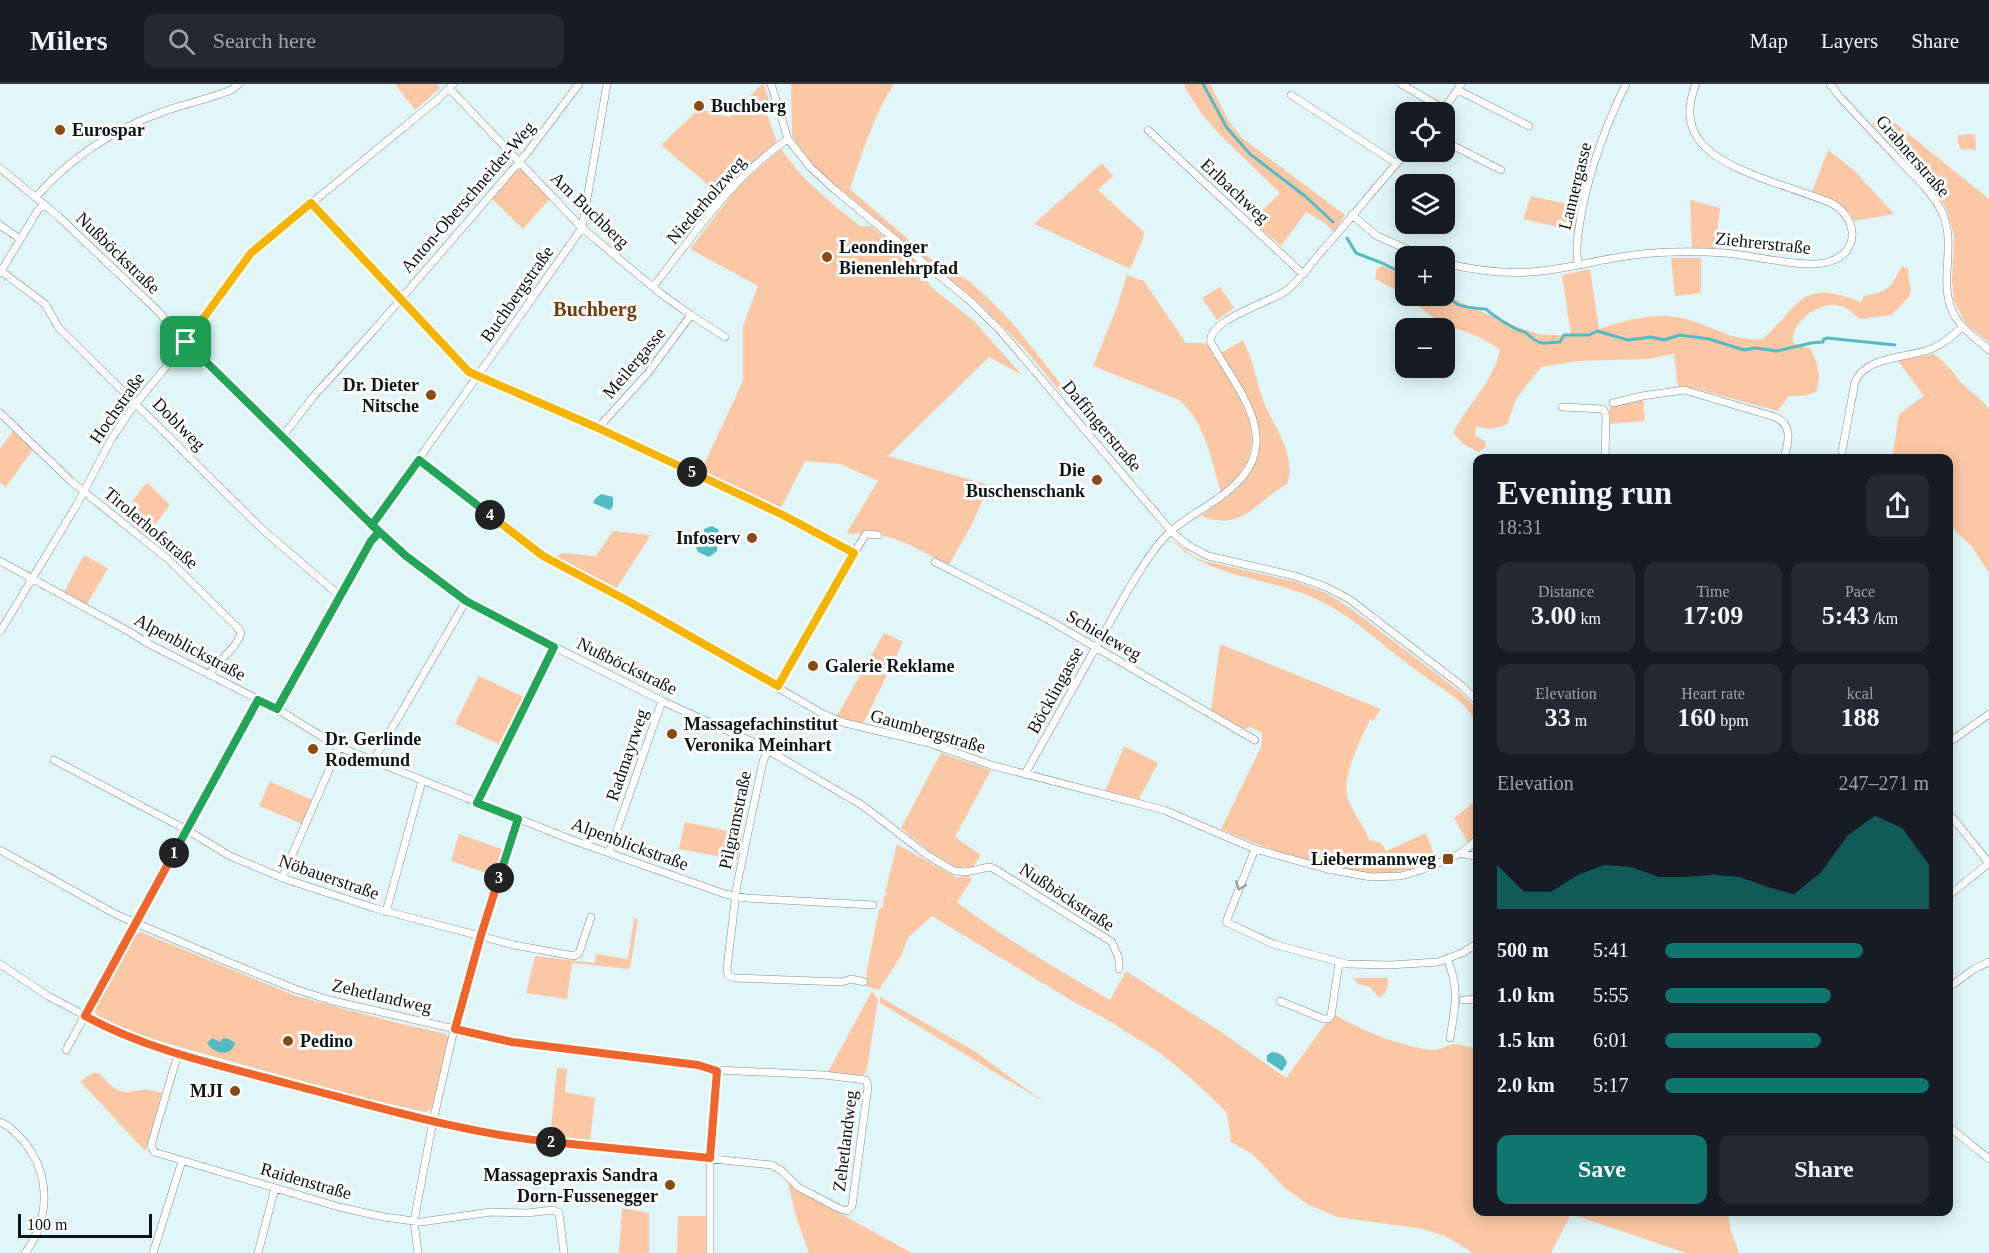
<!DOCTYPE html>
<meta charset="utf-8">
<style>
:root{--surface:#171b24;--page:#242831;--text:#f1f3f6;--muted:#9ea1a6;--line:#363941;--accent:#0f766e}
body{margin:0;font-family:"Times New Roman",serif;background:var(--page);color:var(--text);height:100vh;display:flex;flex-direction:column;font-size:22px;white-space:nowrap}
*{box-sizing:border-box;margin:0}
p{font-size:20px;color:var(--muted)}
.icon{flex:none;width:33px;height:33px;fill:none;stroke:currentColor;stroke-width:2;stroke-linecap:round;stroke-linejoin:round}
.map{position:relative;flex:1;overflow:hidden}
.sheet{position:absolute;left:1473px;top:370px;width:480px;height:762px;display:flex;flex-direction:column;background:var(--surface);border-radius:12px;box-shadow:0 3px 15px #0003}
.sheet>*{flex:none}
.controls{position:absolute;left:1395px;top:18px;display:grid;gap:12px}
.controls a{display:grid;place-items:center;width:60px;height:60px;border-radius:12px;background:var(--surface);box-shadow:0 3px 15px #0003;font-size:30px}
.scale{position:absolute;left:18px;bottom:15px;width:134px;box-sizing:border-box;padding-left:6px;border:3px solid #0d1515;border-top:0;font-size:16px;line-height:21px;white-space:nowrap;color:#0d1515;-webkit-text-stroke:4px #fff;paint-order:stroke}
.pin{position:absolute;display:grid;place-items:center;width:51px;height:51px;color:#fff;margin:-26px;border-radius:12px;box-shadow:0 3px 9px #0006}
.km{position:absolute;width:30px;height:30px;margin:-15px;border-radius:50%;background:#222;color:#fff;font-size:16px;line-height:30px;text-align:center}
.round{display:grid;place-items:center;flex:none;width:63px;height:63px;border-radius:12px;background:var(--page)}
.head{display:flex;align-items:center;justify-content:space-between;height:102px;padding:0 24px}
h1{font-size:33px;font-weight:700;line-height:45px}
.metrics{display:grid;grid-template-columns:repeat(3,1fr);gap:9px;height:102px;padding:6px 24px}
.metrics div{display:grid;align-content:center;border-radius:12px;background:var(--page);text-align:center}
.metrics b{font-size:26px;font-weight:700}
.metrics small{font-size:16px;font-weight:400}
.metrics p{font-size:16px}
.chart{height:168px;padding:12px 24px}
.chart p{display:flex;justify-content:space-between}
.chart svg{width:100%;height:108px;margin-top:6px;fill:var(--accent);opacity:.7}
.action{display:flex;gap:12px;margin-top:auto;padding:12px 24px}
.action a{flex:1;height:69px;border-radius:12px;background:var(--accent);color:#fff;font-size:24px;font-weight:700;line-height:69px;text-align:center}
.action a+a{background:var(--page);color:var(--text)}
ul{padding:0 24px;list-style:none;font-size:20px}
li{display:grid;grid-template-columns:96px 72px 1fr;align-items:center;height:45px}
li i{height:15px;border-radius:8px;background:var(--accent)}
header{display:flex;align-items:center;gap:36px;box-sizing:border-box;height:84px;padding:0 30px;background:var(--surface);border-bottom:2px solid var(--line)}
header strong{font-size:28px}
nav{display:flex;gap:33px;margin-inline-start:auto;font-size:21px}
.search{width:420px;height:54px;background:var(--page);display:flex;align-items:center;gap:15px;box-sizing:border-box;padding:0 21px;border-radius:12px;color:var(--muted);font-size:22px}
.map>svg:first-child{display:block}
</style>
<header>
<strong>Milers</strong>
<div class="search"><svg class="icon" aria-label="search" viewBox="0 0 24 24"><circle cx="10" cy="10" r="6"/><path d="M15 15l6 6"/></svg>Search here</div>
<nav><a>Map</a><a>Layers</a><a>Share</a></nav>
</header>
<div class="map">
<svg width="1989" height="1169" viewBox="0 0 1989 1169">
<rect width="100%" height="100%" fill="#e1f6f8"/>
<path fill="#fbc7a4" d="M395,0h42l3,4 -25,22z
M762,0h2l5,17 -4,8 12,33 -40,34 -16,20 -60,-51 38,-36 31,8z
M791,0h103c-21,33 -32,69 -44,105l80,69 39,23 23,21 23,24 52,66 -4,3 -39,-47 -45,-45 -148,-121 -24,-23 -15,-23z
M1185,0h25l18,36 14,18 103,77 -11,17 -11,-10 -17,-10 -25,34 -29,-25 28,-28 -59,-57 -20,-23 -16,-25z
M1884,30l105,85v144l-23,-19 -12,-23 -2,-20 2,-45 -6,-22 -5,-11 -5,-9 -66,-70z
M1975,50l1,16 -15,-1 -3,-6v-8z
M781,65l22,28 32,29 25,20h11l48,38v5l7,7 4,10 44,35 48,54 -33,-18 -101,99 101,29 -16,37 -24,43c-35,-17 -58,-35 -100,-31l-2,-2 31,-51 -38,-17 -35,-3 -25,49 -80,-37 43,-92v-55l15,-40 -68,-37 51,-66z
M1828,66l26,20 40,44 -40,7c-8,-18 -25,-22 -42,-29z
M1102,79l11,13 -15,14 46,42 -1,7 -13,30 -96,-45z
M520,85h4l26,30 -27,30 -31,-30 22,-27z
M1531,112l49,11 -5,24 -52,-12z
M1690,116l30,8 -5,41 -23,-1z
M1671,174h30v35l-26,3z
M1383,182l22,10v19l-30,-16 2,-11z
M1902,182l7,3 -1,5 3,16 -2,7 -17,18 -32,4c-6,-5 -12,-11 -20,-13 -19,-6 -51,16 -47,37l17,5c8,15 12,28 6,44l-12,4h-15l-11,15 -85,-23h-15l-4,-34 -26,5 -70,2 -37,6 -25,32 -9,26 -15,4 -16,-2 -1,8 10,6 1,6 -8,5 -13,-7 -12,-12c15,-29 40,-51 47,-83 -17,-14 -40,-19 -60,-28 -13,-7 -21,-18 -33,-26l38,-1 64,29 28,10 34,2 -9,-61 28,-6 9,60c26,-9 55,-17 83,-11 26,6 54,25 81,21 39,-37 38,-60 98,-37l3,-6c26,-6 25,-6 38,-30z
M1127,191l17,6 42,62h19l4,4c31,52 72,97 12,146 -9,-32 -16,-71 -42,-93l-86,-34 24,-59z
M1220,203l14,21 -17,12 -15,-22z
M1243,256c9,18 13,38 19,57 9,27 36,57 25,87 -32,19 -46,48 -86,32 12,-9 26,-18 37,-28 45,-45 7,-92 -17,-135z
M1934,270c11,8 18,17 27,28 8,9 20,16 28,27v164l-17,-26 -23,-23 -1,-65h-56l7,-45 25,-18 -26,-35z
M1643,314l2,23 -37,3 1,-13 3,-5z
M13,347l20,18 -27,38 -6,-4v-34z
M147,398l23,23 -23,30 -25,-20z
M613,447l38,4 -35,54 -61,-32 7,-4 34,3z
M1171,455l22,17 11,5 93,21 29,11 24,15 109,83 18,18v14c-5,-7 -10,-16 -17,-21 -18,-15 -38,-27 -56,-41 -30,-23 -56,-48 -90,-63 -46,-21 -108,-20 -143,-59z
M84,471l24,13 -22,38 -23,-12z
M884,549l19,9 -40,82 -26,-8z
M1220,560l161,65 -8,12 -3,-1c-9,19 -30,58 -22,79 5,14 16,26 21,41l12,3 5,8 40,-18 10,27c-17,7 -35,13 -54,13 -48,1 -118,-25 -161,-44l40,-82 1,-14 -11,-6 -7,2 -33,-19z
M479,592l45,21 -23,48 -46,-21z
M1124,662l34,17 -19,36 -34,-8z
M941,669l50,17 -36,67 26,18 -8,12h-17l-27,-16 -28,-23z
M270,697l42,19 -10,24 -43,-18z
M1477,716v33l-9,10 -14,-25z
M685,738l57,12 -5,26 -58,-11z
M459,750l45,16 -9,26 -44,-15z
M897,760l60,34 10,-3 5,4 -15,23c48,37 100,67 153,98l16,-29 98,63 62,44 40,-55 4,-2 5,-6c25,15 68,32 97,35 9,0 15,-5 23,-6 6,0 16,4 22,5l1,163h250l2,16 9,25h-53l-115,-39 -20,39h-78l-28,-17 -22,-7 -86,-12 -28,-12 -23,-16 -34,-35 -21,-12 -4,-29 -33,-32 -34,-28 -51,-32 -42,-23 -135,-82 -24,22 -7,18 -22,34 -13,-4 1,-10 -1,-1 13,-66 4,-2 1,-11 4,-2 -3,-1z
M634,834l4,1 -8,50 -58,-6 -5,36 -41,-6 9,-37 60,7 1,-9 32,5z
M141,848l155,64 98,26 52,12 2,5 -16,69 -6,4 -60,-13 -186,-52 -41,-12 -41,-19 -3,-4 1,-5 39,-72z
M1353,894h35l-1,12 -6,7 -4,-1 -7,-9 -12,-3z
M872,907l6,8 -11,70 -3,6 -37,-1z
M880,913l96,55 68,50 -164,-99z
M557,984l10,1 -2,23 30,6 -5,43 -40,-4z
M93,989h6c7,8 17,20 29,19 16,-2 16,-4 34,1l-16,57h-2l-64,-69z
M788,1099l15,10 109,60h-103l-13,-36z
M622,1124l27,5v40h-30z
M678,1132h28v37h-29z"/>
<path fill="#54bbc4" d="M601,410l12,3v9l-3,4 -17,-7 2,-4z
M712,442l6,3 1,3 -7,7 5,8v4l-8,6 -11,-5 -6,-15 9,3 4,-3 -1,-8z
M212,954l8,4 3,-4 6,1 6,4c-4,15 -21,11 -28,0z
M1272,968c7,0 13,4 15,11l-5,8 -15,-10v-6z"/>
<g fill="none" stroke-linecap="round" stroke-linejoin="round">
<path stroke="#54bbc4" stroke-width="3" d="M1203,0l24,44 23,26 55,42 28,26
M1347,154l9,15 26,10 24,12
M1444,211c5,2 9,7 13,9 5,3 23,5 29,5 6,6 32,23 39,23 14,13 16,12 35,10l4,-7h25l8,-4 31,9 23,-3 13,3 16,-5 29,4 35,11 11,-2 22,3 34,-8 12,-1 1,-3 3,-1 68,7"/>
<defs>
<path id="minor" d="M771,0l17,55 22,28 25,23 134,110 29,28 173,203 15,13 22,12 87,20 31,11 23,12 113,87 16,16
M1401,0l43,25
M1830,0l10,13c21,23 42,45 63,67 14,15 29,29 38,46 18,35 -6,74 15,108 8,13 22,22 33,32
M449,4l133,140 78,65 31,22 34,22
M1458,6l71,36
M1291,11l105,68
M1443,27l18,-27
M1148,46l155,144
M1444,57l57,29
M0,84l59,49 101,96 10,13 215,213 71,55 21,14 185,93 95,43 105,61 65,50 27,16 12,1 23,-5 4,1 119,74 7,17v10
M36,113c35,-40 78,-68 129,-86 22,-8 45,-12 66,-21l8,-6
M311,119l158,169 129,56 185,87 71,38
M1352,131l25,21 46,20
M0,141l20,14
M1444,179c29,7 57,11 86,9 35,-2 69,-13 104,-17 30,-4 61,-4 91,-2 27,2 80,16 103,9 34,-9 30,-47 1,-60 -19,-7 -38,-14 -57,-20 -46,-17 -101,-38 -76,-98
M1578,180c-3,-18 1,-36 4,-54 9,-45 24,-85 44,-126
M1,187l44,33 14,24 203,201 78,67
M0,189l38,-63 6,-6
M653,203c41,-52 80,-111 135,-148
M1613,319l29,-7 42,-6 91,27c19,8 13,26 9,42
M1562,323l41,2 3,6 -1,44
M0,329l72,69 97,78 69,68 3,5c-5,17 -24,27 -32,42
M598,344l50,-55 43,-58
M282,353l31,-40 61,-67 153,-177 52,-69
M1842,367l13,-69c10,-26 53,-24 76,-33 12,-5 22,-13 31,-22
M419,376l124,96 86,45 194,113 22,9 84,20 62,22 173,45 91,39 72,20 44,8 30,-1 20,-6 27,-11 13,-6 17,-14
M372,441l210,-297 25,-144
M0,477l128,70 21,13 128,65 62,38 233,93 153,54 21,4 127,7
M935,478l112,57 208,121
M0,548l76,-126 36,-68 21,-31 61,-74 57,-80 186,-153 16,-16
M778,602l76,-133 12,-19 12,1
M277,625l94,-168 8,-9
M1948,659l41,-29
M768,667l-5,10 -26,124 -10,83 1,7 6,3 108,4 9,-3 13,3
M54,676l133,70 43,26 55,23 89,29 140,37 60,11 5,-3 12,-36
M373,677l93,-160
M1025,690l103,-184c13,-20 25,-43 43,-59 33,-28 95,-48 84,-103 -5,-28 -30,-60 -44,-85 -6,-22 59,-41 75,-52 13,-10 23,-25 34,-38 30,-33 57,-68 87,-101
M477,719l77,-156
M1948,728l41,51
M1255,765l-29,73 47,22 74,20 43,1 48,-3 24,-9 16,-10
M0,766l117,65 111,47 67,27 34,11 183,42 180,22 25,6 107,5 42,5 2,7 -16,119 -5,5 -7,-2 -42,-22 -16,-16 -10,-6 -263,-27 -129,-29 -202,-55 -58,-20 -72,-38 -48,-32
M609,769l53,-152
M1461,769l17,4
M282,794l57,-131
M1948,812l41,-33
M386,828l36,-131
M1447,875c13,29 8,49 3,79
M1948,904l26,-19 15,-7
M1463,916l15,-1
M1280,917l44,18h4l3,-3 8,-53
M66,966l192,-350
M178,970l-27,91 3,7 185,55 45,10 37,5 70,-10 36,1 26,-3 6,3 5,40
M0,1038c10,4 18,13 25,21 26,33 25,76 0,110
M1948,1042l41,33
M153,1169l29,-92
M258,1169l17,-65
M418,1169l-4,-32 19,-100 20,-87 28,-99 37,-116
M710,1169v-95l7,-88"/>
</defs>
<use href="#minor" stroke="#7d8f91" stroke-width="8"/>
<use href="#minor" stroke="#fff" stroke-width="7"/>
</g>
<defs><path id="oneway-chevron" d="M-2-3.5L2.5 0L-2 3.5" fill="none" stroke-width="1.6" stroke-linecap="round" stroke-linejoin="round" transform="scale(1.5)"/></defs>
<use stroke="#9ea1a1" href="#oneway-chevron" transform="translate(1240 802) rotate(111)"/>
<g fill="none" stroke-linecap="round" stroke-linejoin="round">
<defs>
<path id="split-1" d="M174,769l84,-153 19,9 94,-168 8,-9 -193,-190"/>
<path id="split-2" d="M174,769l-89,163c64,35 138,50 208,69 85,22 170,48 258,57"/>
<path id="split-3" d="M499,794l-18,57 -26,94 57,13 186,23 19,6 -7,87 -159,-16"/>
<path id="split-4" d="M490,431l-71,-55 -47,65 34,31 60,45 88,46 -77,156 41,16 -19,59"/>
<path id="split-5" d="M490,431l53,41 85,45 150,85 76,-133 -71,-38 -91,-43"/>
<path id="split-6" d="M186,258l65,-89 60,-50 158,169 129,56 94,44"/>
</defs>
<use href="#split-1" stroke="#fff" stroke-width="12"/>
<use href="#split-2" stroke="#fff" stroke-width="12"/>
<use href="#split-3" stroke="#fff" stroke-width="12"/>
<use href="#split-4" stroke="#fff" stroke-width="12"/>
<use href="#split-5" stroke="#fff" stroke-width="12"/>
<use href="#split-6" stroke="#fff" stroke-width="12"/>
<use href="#split-1" stroke="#22a559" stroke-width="8"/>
<use href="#split-2" stroke="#f0652b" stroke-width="8"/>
<use href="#split-3" stroke="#f0652b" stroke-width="8"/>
<use href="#split-4" stroke="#22a559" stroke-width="8"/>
<use href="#split-5" stroke="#f5b400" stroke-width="8"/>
<use href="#split-6" stroke="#f5b400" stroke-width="8"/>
</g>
<g fill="#8a4a14" stroke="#fff" stroke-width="2">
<circle cx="699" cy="22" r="6"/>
<circle cx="60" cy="46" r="6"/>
<circle cx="827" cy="173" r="6"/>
<circle cx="431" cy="311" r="6"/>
<circle cx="1097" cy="396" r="6"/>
<circle cx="752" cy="454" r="6"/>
<circle cx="813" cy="582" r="6"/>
<circle cx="672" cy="650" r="6"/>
<circle cx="313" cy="665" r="6"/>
<rect x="1442" y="769" width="12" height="12" rx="3"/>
<circle cx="288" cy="957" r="6"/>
<circle cx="235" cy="1007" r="6"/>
<circle cx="670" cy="1101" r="6"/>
</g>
<g text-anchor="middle" stroke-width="6" stroke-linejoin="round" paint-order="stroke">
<g font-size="18" font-weight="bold" fill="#0d1515" stroke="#fff" text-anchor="start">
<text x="711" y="28">Buchberg</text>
<text x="72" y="52">Eurospar</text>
<text x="839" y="169">Leondinger<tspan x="839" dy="21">Bienenlehrpfad</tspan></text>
<text x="419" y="307" text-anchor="end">Dr. Dieter<tspan x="419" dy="21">Nitsche</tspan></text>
<text x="1085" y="392" text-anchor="end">Die<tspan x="1085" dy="21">Buschenschank</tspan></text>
<text x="740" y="460" text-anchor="end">Infoserv</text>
<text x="825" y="588">Galerie Reklame</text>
<text x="684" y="646">Massagefachinstitut<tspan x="684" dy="21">Veronika Meinhart</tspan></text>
<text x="325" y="661">Dr. Gerlinde<tspan x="325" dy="21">Rodemund</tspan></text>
<text x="1436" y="781" text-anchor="end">Liebermannweg</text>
<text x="300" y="963">Pedino</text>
<text x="223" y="1013" text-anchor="end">MJI</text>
<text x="658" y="1097" text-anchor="end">Massagepraxis Sandra<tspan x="658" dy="21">Dorn-Fussenegger</tspan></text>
</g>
<g font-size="18" fill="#0d1515" stroke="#fff">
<text transform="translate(1913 72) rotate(49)" y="6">Grabnerstraße</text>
<text transform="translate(1575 102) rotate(-76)" y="6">Lannergasse</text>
<text transform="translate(1235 107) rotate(43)" y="6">Erlbachweg</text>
<text transform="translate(468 113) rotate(-49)" y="6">Anton-Oberschneider-Weg</text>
<text transform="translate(706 116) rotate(-49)" y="6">Niederholzweg</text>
<text transform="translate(590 126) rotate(44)" y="6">Am Buchberg</text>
<text transform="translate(1763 159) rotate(6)" y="6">Ziehrerstraße</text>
<text transform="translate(118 169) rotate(44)" y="6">Nußböckstraße</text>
<text transform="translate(517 210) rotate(-55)" y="6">Buchbergstraße</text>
<text transform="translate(634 279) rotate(-50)" y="6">Meilergasse</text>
<text transform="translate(117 324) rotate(-55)" y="6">Hochstraße</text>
<text transform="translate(179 340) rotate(45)" y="6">Doblweg</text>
<text transform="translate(1102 342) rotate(50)" y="6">Daffingerstraße</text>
<text transform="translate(151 444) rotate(40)" y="6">Tirolerhofstraße</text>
<text transform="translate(1104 551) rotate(30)" y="6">Schieleweg</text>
<text transform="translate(190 563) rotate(28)" y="6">Alpenblickstraße</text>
<text transform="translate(627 582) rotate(26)" y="6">Nußböckstraße</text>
<text transform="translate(1055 606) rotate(-61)" y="6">Böcklingasse</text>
<text transform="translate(928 647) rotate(16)" y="6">Gaumbergstraße</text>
<text transform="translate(627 671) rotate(-71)" y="6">Radmayrweg</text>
<text transform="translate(735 736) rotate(-78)" y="6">Pilgramstraße</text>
<text transform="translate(630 760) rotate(20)" y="6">Alpenblickstraße</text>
<text transform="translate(329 793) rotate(19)" y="6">Nöbauerstraße</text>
<text transform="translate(1067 813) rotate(33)" y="6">Nußböckstraße</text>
<text transform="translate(382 912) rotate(13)" y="6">Zehetlandweg</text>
<text transform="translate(845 1057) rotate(-83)" y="6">Zehetlandweg</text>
<text transform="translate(306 1097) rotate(16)" y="6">Raidenstraße</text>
</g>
<g font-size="20" font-weight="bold" fill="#763c07" stroke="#fff">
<text x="595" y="232">Buchberg</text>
</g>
</g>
</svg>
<div class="controls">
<a><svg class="icon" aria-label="locate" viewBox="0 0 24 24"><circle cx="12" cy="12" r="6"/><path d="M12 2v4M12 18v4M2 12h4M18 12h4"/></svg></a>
<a><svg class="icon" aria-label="layers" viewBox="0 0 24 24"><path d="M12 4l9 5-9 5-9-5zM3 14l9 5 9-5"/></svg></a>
<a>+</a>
<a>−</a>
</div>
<div class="scale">100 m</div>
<div class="pin" style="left:186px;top:258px;background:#1e9e55"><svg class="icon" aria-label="arrive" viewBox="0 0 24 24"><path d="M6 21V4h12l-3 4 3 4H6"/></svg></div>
<b class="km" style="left:174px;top:769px">1</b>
<b class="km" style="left:551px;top:1058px">2</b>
<b class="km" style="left:499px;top:794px">3</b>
<b class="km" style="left:490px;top:431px">4</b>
<b class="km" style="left:692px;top:388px">5</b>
<section class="sheet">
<div class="head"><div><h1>Evening run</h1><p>18:31</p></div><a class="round"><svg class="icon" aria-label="share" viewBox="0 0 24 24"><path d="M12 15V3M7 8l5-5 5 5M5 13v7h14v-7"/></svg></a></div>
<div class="metrics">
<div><p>Distance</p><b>3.00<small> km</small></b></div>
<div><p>Time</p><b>17:09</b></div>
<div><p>Pace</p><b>5:43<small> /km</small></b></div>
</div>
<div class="metrics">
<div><p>Elevation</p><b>33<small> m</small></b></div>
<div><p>Heart rate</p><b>160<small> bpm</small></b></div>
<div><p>kcal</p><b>188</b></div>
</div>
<div class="chart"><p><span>Elevation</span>247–271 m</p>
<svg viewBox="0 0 160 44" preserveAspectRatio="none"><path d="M0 44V26L10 37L20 37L30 30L40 26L50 27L60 31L70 31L80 30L90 31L100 35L110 38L120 29L130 14L140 6L150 11L160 26V44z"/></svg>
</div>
<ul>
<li><b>500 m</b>5:41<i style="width:75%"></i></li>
<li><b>1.0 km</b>5:55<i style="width:63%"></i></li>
<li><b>1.5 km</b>6:01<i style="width:59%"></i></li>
<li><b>2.0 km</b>5:17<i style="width:100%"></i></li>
</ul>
<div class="action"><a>Save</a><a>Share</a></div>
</section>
</div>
